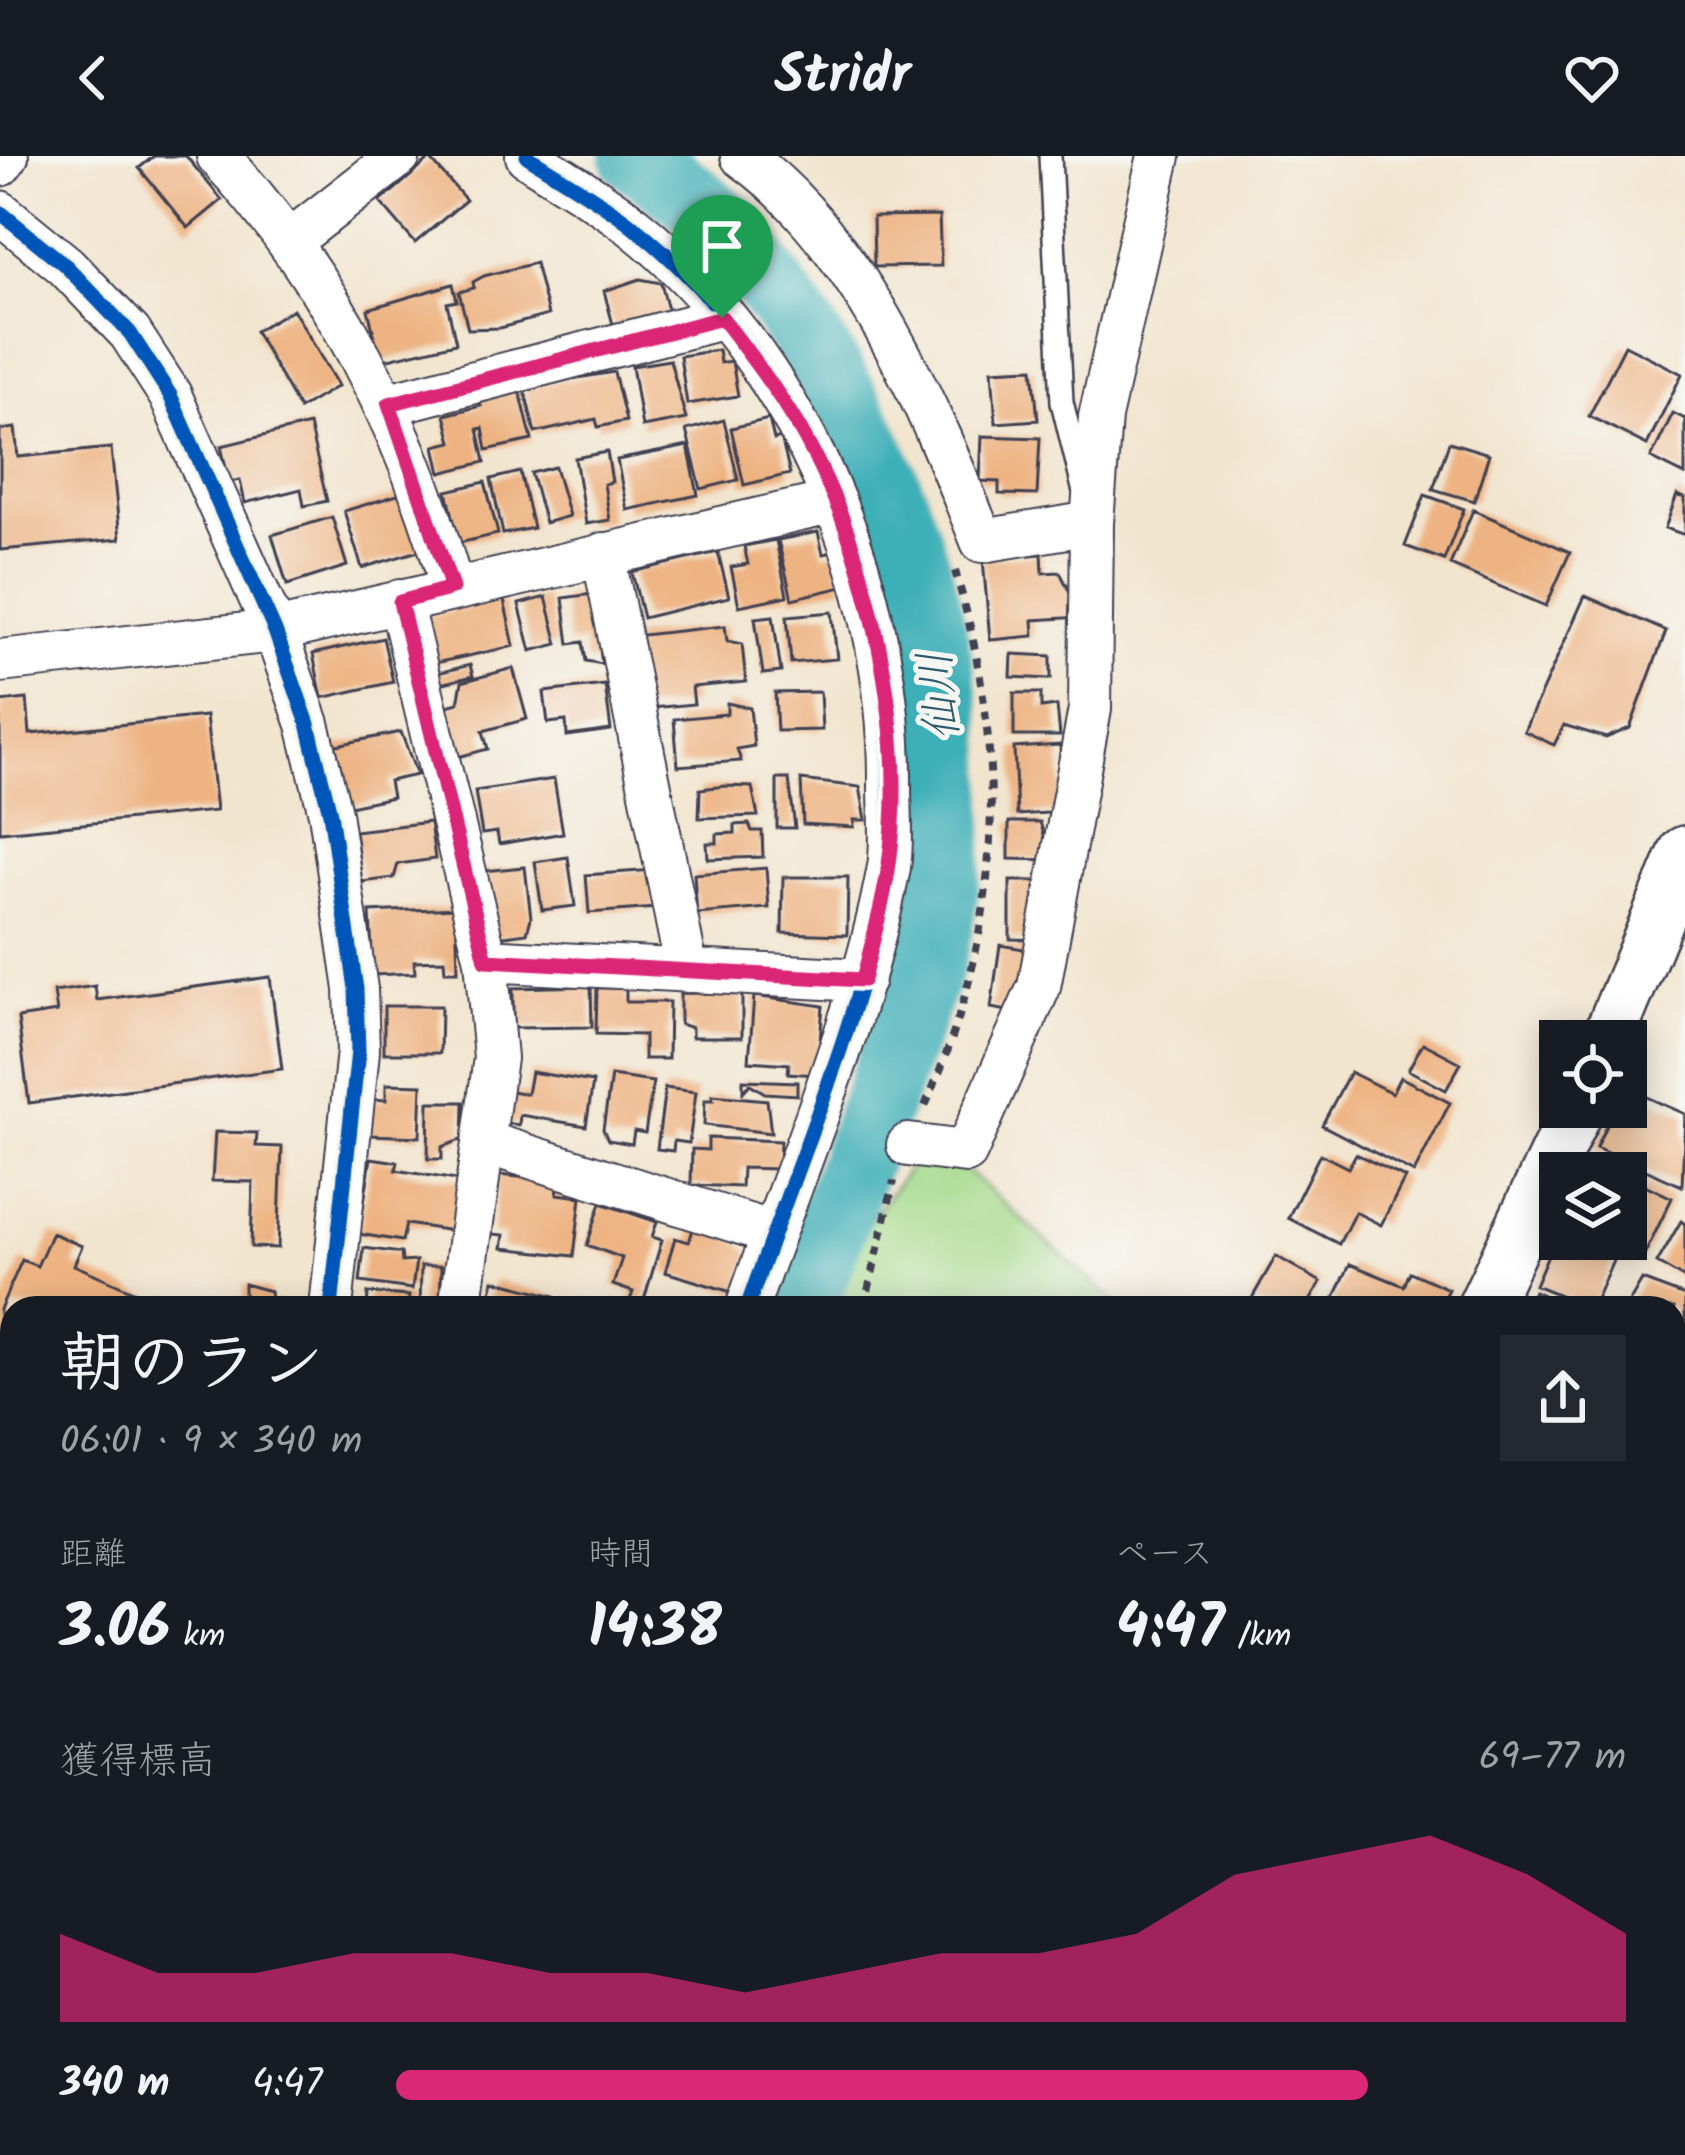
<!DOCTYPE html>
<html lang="ja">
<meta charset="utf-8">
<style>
:root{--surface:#171b24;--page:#242831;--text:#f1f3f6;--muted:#9ea1a6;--accent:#db2777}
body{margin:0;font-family:Kalam,"Klee One",sans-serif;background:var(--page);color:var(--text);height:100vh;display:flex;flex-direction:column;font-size:45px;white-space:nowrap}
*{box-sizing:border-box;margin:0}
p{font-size:39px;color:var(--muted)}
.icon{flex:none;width:66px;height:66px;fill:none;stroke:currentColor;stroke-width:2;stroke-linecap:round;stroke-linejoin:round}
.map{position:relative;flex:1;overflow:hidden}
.side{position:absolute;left:0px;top:1140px;width:1686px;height:861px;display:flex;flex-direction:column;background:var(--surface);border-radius:36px 36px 0 0;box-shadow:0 6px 30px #0003}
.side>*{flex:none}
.buttons{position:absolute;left:1539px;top:864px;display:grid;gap:24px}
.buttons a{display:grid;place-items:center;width:108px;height:108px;border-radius:0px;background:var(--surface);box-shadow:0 6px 30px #0003;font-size:60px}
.pin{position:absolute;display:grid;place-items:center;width:102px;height:102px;color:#fff;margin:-123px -51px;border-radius:50% 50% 50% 0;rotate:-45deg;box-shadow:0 0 12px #0007}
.pin .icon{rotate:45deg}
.round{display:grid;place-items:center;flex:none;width:126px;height:126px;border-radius:0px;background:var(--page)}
.headline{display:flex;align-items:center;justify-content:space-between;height:204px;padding:0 60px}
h1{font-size:66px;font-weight:700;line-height:90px}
.stats{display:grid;grid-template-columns:repeat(3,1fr);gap:18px;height:204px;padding:12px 60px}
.stats div{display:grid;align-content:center}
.stats b{font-size:60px;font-weight:700}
.stats small{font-size:33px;font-weight:400}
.stats p{font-size:33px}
.chart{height:336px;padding:24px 60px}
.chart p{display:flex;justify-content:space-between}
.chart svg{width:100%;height:216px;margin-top:12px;fill:var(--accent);opacity:.7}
ul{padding:0 60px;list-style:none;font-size:39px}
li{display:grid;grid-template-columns:192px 144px 1fr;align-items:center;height:90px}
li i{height:30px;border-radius:15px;background:var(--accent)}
header{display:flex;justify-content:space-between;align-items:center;height:156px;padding:0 60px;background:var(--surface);font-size:54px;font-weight:700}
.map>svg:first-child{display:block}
</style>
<header><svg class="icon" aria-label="back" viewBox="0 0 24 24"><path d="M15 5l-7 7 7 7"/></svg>Stridr<svg class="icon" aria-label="heart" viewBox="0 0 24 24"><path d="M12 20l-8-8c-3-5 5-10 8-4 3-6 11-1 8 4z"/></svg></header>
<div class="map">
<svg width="1685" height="1999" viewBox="0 0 1685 1999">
<rect width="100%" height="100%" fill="#f6f6f2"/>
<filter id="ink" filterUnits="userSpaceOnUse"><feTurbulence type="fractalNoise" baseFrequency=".00833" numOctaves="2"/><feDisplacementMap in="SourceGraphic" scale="24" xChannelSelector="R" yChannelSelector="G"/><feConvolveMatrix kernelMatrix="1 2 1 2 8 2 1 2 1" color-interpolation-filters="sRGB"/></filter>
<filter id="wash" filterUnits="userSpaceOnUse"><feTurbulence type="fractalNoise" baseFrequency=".004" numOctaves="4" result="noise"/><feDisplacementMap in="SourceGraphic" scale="48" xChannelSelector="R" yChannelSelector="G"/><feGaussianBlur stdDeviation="2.7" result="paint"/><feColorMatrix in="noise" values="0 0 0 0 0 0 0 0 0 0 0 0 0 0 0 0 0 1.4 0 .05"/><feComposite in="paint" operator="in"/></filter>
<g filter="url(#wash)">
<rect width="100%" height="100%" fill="#f2e5cf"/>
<path fill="#a5da8a" stroke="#647e62" stroke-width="3" d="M931,983l191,169h-297l21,-56z"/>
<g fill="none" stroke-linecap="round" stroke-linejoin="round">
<path stroke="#3eafb7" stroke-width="72" d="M636,0c31,24 65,47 93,75 20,21 36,50 54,74 137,186 202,431 146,659l-129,344
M1674,1930l11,3"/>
</g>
<g id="blocks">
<path fill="#eeb382" d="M154,0h32l36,44 -34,28 -49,-60z
M430,3l36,41 -51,43 -35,-41z
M939,60l2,50 -67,1 -1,-50z
M535,107l13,52 -48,13 -32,1 -9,-37 15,-4 -1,-6 11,-6z
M640,123l21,4 9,35 -55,14 -11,-41z
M453,128l4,17 -10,2 9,40 -76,18 -12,-52z
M293,153l45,77 -39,23 -44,-78z
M1625,189l57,29 -35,71 -58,-29z
M718,194l2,13 12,-2 6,35 -51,8 -7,-48z
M670,204l16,59 -44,8 -10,-61z
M1033,212l5,52 -42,3 -4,-53z
M614,216l12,49 -28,6 -2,-8 -61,14 -11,-46z
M519,231l13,53 -45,10 -4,-22 -5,1 7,33 -44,11 -6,-27 17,-4 -7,-27 36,-9 -2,-7z
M1673,257l12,6v56l-34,-17z
M769,263l5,21 7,-2 9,36 -46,11 -13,-57z
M724,264l14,60 -37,9 -15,-59z
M309,269l18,76 -23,5 -3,-17 -56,14 -5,-23 -11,2 -8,-36z
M15,272l3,29 93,-9 9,91 -120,11v-120z
M982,280l58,2 -3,57 -38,-1v-12l-19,-1z
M1449,286l40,12 -15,47 -41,-12z
M688,290l10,49 -71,15 -10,-50z
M607,296l5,30 -8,2 6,36 -24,4 -11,-66z
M555,311l14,49 -24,7 -14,-50z
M520,316l13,56 -30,6 -12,-55z
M485,326l13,52 -39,9 -12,-52z
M404,337l18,57 -60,18 -18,-57z
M1425,339l39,14 -20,51 -39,-14z
M1677,339l8,3v37l-20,-7z
M1473,354l97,42 -24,54 -96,-41z
M332,361l15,49 -60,19 -15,-50z
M818,376l5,22 12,-2 8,35 -51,12 -14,-59z
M776,384l11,56 -48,10 -8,-39 17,-3 -4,-18z
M718,396l11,45 -86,21 -11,-46z
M1042,398l1,19 17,-1 22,45 -49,3 1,16 -44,4 -7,-81z
M593,438l9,70 -16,-3 -3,-19 -14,2 -6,-46z
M1585,440l81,35 -36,97 -24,10 -42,-13 -10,20 -30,-14z
M546,441l12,47 -27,7 -12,-47z
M504,444l10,46 -88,19 -8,-34 10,-15z
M832,456l5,47 -46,4 -4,-47z
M773,460l8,56 -18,2 -8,-56z
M725,470l2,15 15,3 4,38 -54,5 2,17 -54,5 -7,-73z
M383,482l10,44 -71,16 -9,-44z
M1012,498l39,2v23l-40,-2z
M470,509l3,11 -37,9 -3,-11z
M513,512l14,51 -44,12 5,18 -38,10 -14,-50 22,-6 4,-21z
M605,529l6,45 -44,6 -1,-15 -18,2 -4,-31z
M820,536l2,38 -45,1 -2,-38z
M1014,537h27v15l16,-2 3,30h-46z
M27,543l3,35 176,-18 10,95 -216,21v-130z
M727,547l23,5 4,38 -17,3 4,12 -63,5 -4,-47 53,-5z
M401,576l16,43 -28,6 3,16 -47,10 -13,-61z
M1060,589l3,67 -46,3 -3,-67z
M554,623l9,54 -64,11 -2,-12 -15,2 -7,-43z
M777,623h12l6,49h-18z
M801,624l59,7 6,33h-12v7l-51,-3z
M725,630l27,1 6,29 -59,2 1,-29z
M430,666l5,37 -37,5 -4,14 -32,4 -7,-51z
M1009,666h31l12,38 -43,-1z
M749,668l3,7h10l1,26 -55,2 -1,-16h10v-9l18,-1v-8z
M568,701l7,49 -33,4 -7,-48z
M525,711l6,51 -4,15 -37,5 -8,-67z
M766,712l3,40 -72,6 -3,-40z
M653,714l3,38 -67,5 -3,-38z
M783,721h65l-1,58 -65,-2z
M1010,725h34v59l-34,-1z
M456,752l2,63h-13l-1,-11 -30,1 1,12 -42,2 -3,-63z
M1000,789l35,6 -10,63 -34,-6z
M270,821l12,92 -253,34 -11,-85 39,-6 -3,-20 41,-6 2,14z
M591,830l1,41 -79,1v-40z
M597,832h29v14h43l-1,57h-24v-24l-48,-1z
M680,837l62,1v43h-50v-9l-12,-4z
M754,840l69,10 -6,69 -29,-2 1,-9 -40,-3z
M384,850h57l-1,47h-56z
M1423,887l38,20 -15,27 -38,-20z
M531,916l62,10 -7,44 -66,-11 -1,10 -13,-2 6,-32 15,3z
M1350,916l42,21 8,-16 50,26 -36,70 -92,-48z
M611,920l42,6 -8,51 -11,-2 -2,13 -24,-4 -5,-11z
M743,924l54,2v13l-32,-2 -15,-9 -7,8z
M386,928l36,1 -2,52 -50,-2 2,-36 14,1z
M665,932l31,4 -7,51 -15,-2 -1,10 -16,-2z
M1626,932l59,26 -3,72 -86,-38 18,-41h12z
M712,939l55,5 4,33 -67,-8 1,-25h8z
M429,946h35l-1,37 -21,8v12h-14z
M215,976l42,1 -1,13 26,1 -4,101 -27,-1 2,-65 -41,-1z
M708,982l72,3 -1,28 -37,-1 -1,19 -50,-2 1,-36 16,1z
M1320,998l28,14 8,-14 49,24 -24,47 -26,-13 -16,32 -51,-26z
M371,1002l27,4 -2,8 66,11 -9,50 -47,-7 -4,17 -43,-7z
M498,1019l61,6 -2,13 24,3 -7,59 -72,-8 2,-13 -12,-1z
M1626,1020l46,22 -31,64 -47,-23h32z
M601,1047l56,19 -5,15 10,3 -19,63h-14l4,-11 -20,-7 9,-27 -35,-13z
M1681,1065l4,3v55l-28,-16z
M1560,1071v12h23l33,15 -24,54 -57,-23z
M693,1073l44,12 13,11 -12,42 -73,-22 10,-34 14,4z
M52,1077l30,13 -8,19 98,43h-160v37l-12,-5v-31l22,-49 15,6z
M364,1092l37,5 1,9 14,-1 -4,28 -52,-7z
M1276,1100l45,26 -15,26h-41l-14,-8z
M1350,1108l54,22 6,-14 38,17 -9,19h-109z
M421,1110h20l-1,42h-20z
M494,1124l61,16 -3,12h-65z
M1642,1124l43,16v29l-11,16v-33h-48z
M244,1128l26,7 1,12 11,-1 -1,6h-49v-9h12z
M1534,1135l38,17h-46z
M368,1137l41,3 -1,12h-41z
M0,1392l12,1v86l-12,-1z
M12,1565v54l-12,2v-55z
M0,1688l8,5 -4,13 8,6v19l-12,19z
M962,1989h41l-1,10h-41z
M1269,1989h48l1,10h-48z
M1527,1989h60l-1,10h-60z"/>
</g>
</g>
<g filter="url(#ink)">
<use href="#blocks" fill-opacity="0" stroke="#413f51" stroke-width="3"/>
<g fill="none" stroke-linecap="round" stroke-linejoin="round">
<defs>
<path id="service" d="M1050,0l12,246 21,86
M1674,1203l11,-1"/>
<path id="minor" d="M218,0c115,125 188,269 234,432
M527,0c35,23 73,44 106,70 164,131 259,353 257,560 0,26 3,55 -1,81 -28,152 -92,296 -142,441
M742,0c118,84 188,254 240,385l110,-18 8,-106 59,-261
M0,9l7,-9
M0,56l66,54 64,67 40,62 105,236 33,93 22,89 26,176 2,62 -27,257
M290,85l109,-85
M389,248l333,-86
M603,398l84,417
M400,445l86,359 9,98 -35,250
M0,505l275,-30 559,-129
M486,804l377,20
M486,987l287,90
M908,989l58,7 73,-165 51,-278 2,-186
M1674,1382l11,-2
M0,1539l12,-2
M1674,1772l11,-3
M1674,1859l11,3
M0,1925l12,1
M204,1989l1,4
M717,1989l9,10
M637,1999l17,-10"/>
<path id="tertiary" d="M1607,885l78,-189
M1483,1152l95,-201
M1356,1989l1,10"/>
<path id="motorway" d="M1674,1535l11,-3
M1674,1595l11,-3
M274,1999l35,-10
M461,1999l28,-10"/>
</defs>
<use href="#service" stroke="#413f51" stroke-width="26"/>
<use href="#minor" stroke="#413f51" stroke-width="46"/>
<use href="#tertiary" stroke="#413f51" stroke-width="56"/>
<use href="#motorway" stroke="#413f51" stroke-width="70"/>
<path stroke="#413f51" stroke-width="8" stroke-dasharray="9 9" stroke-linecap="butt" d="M925,950c78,-173 85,-353 30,-535
M864,1152l30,-127
M1674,1981l11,3"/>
<use href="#service" stroke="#fff" stroke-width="21"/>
<use href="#minor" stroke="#fff" stroke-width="42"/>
<use href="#tertiary" stroke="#fff" stroke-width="51"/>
<use href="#motorway" stroke="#fff" stroke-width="66"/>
<defs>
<path id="cycleway" d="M527,0c35,23 73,44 106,70 164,131 259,353 257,560 0,26 3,55 -1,81 -28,152 -92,296 -142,441
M0,56l66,54 64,67 40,62 105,236 33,93 22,89 26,176 2,62 -27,257"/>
</defs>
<use href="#cycleway" stroke="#f6f6f2" stroke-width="22"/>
<use href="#cycleway" stroke="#0057b8" stroke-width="15"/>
</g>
</g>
<g fill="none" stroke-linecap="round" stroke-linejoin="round" filter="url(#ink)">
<defs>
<path id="route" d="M722,162c29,39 60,78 83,120 65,118 103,292 84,426 -5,39 -17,78 -26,116l-377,-20 -86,-358 52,-14 -63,-184z"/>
</defs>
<use href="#route" stroke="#fff" stroke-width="24"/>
<use href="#route" stroke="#db2777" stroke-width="15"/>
</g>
<g text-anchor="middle" stroke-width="10" stroke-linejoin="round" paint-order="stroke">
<g font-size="45" font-style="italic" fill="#2d5a6d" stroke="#f6f6f2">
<text transform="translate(937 540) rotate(-96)" y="16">仙川</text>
</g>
</g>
</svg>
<div class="buttons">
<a><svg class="icon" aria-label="locate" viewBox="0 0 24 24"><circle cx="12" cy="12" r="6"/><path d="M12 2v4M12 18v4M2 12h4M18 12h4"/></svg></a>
<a><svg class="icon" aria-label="layers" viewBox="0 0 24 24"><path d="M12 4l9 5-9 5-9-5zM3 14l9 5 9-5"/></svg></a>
</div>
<div class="pin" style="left:722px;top:162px;background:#1e9e55"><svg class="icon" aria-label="arrive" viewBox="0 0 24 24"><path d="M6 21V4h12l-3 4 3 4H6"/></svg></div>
<section class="side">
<div class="headline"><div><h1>朝のラン</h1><p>06:01 · 9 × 340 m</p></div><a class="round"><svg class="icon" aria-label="share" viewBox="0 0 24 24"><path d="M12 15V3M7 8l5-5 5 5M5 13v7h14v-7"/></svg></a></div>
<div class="stats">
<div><p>距離</p><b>3.06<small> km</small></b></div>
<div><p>時間</p><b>14:38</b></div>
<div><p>ペース</p><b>4:47<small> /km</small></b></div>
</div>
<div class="chart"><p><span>獲得標高</span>69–77 m</p>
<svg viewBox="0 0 160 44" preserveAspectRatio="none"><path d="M0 44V26L10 34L20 34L30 30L40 30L50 34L60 34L70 38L80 34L90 30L100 30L110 26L120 14L130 10L140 6L150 14L160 26V44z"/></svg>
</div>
<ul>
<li><b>340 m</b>4:47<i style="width:79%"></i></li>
</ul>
</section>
</div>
